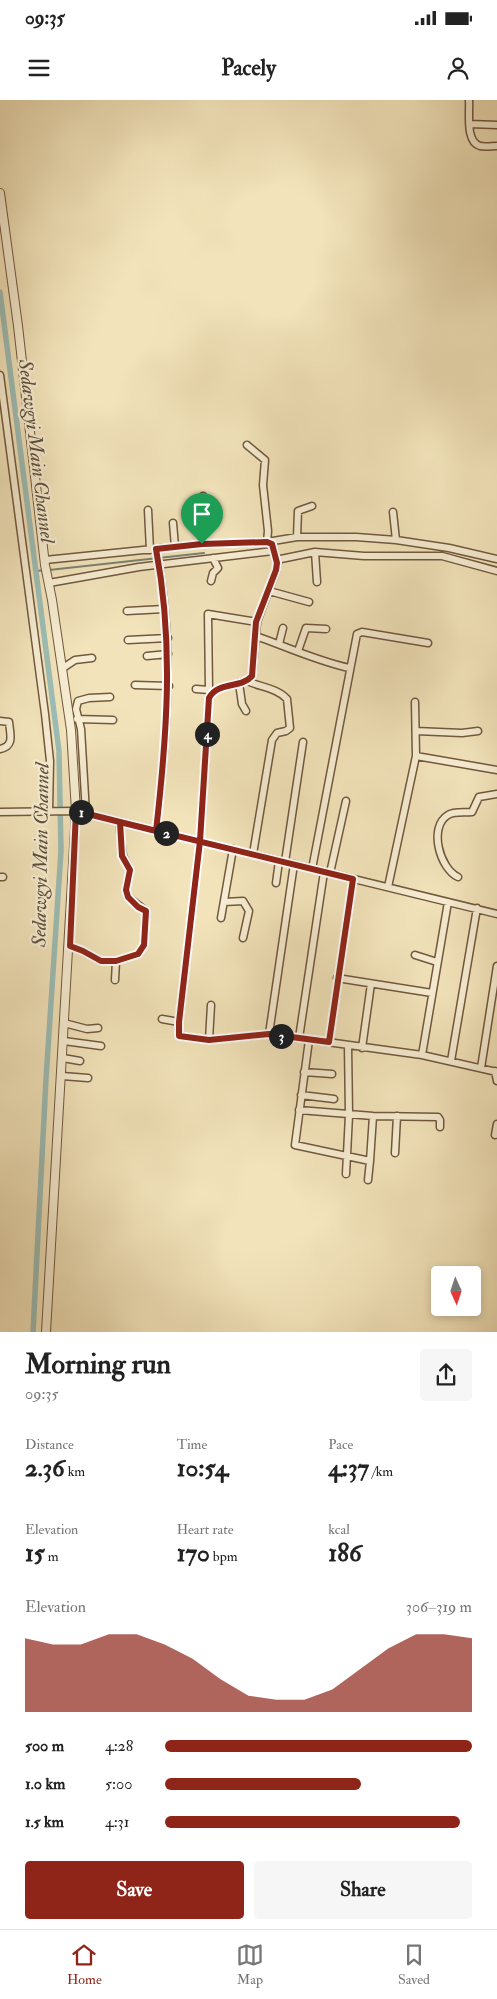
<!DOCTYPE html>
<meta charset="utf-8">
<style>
:root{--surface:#fff;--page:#f6f6f6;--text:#222;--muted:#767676;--line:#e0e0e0;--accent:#8f2418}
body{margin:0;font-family:"IM FELL Double Pica",serif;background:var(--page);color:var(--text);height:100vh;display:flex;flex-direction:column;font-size:19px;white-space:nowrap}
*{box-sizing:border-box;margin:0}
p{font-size:16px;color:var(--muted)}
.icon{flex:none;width:28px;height:28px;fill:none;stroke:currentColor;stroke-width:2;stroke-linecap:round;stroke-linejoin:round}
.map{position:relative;height:1232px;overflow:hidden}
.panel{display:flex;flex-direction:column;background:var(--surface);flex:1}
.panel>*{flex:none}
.needle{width:32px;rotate:177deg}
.tools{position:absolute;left:431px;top:1166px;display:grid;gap:10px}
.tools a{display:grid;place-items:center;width:50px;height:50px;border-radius:5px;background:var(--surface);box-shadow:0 2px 8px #0003;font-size:25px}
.pin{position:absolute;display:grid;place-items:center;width:42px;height:42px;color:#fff;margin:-51px -21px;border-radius:50% 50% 50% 0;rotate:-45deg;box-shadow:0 0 5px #0007}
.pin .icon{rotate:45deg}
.km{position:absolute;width:25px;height:25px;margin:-12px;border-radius:50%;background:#222;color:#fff;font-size:14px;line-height:25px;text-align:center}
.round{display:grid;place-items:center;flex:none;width:52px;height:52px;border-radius:5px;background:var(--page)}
.overview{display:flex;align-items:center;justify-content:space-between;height:85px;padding:0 25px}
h1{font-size:28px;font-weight:800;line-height:38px}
.figures{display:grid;grid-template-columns:repeat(3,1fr);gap:8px;height:85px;padding:5px 25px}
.figures div{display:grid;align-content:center}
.figures b{font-size:25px;font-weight:800}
.figures small{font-size:14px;font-weight:400}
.figures p{font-size:14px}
.chart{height:140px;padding:10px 25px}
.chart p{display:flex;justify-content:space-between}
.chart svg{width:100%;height:90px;margin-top:5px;fill:var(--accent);opacity:.7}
.button{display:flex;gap:10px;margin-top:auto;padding:10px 25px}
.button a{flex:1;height:58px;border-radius:5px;background:var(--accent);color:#fff;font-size:20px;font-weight:800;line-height:58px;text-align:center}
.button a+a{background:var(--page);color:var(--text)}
ul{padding:0 25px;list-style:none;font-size:16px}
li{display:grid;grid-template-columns:80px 60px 1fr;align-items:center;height:38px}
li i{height:12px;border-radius:6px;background:var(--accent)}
.status{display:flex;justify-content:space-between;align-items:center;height:35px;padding:0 25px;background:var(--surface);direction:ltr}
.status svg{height:14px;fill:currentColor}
header{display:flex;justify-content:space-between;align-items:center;height:65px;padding:0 25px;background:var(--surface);font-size:22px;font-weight:800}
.menu{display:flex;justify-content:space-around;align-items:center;height:70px;border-top:1px solid var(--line);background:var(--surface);font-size:14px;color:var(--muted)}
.menu a{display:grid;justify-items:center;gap:2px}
.menu .active{color:var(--accent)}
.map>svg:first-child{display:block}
</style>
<div class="status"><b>09:35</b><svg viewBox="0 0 49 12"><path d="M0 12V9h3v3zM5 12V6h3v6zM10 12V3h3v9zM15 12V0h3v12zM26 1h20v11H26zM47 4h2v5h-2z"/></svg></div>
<header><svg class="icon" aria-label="menu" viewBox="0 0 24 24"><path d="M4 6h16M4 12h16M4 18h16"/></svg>Pacely<svg class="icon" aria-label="person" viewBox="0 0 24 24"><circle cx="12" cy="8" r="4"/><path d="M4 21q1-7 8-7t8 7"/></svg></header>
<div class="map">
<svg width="497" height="1232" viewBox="0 0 497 1232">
<rect width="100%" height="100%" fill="#f2e3ba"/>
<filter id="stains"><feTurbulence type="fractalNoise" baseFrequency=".004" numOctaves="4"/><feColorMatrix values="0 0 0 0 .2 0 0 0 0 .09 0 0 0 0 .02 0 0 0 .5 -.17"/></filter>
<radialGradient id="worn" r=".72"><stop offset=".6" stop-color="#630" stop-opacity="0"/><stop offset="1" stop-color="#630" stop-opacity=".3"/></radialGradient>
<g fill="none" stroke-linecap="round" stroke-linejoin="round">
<path stroke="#7a8275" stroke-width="2" d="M49,470l155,-17
M36,471l9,-1"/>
<path stroke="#9cbdb5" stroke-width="5.5" d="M0,192l59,459 2,100 -15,228 -13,253"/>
<defs>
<path id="minor" d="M469,0c1,12 -4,42 11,46 5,1 12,0 17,0
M470,24l27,1
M0,275l45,339 5,47 -1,50
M247,345l18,15 -2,25 5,46 -1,11 5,2 5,19 -1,8 -19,51 -5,54c-11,13 -34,5 -43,22l-9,143 -21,181v14l30,4 60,-6 153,21 75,17
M148,410l2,40
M203,410v-14
M393,412l3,28
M173,423l2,24
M297,437l1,-26 14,-5
M202,444l-2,-31 3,-3h5
M315,452l2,30
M45,460l157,-16 65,-2 30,-5h59l40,3 53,8 48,11
M276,460l39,-8 49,4h78l55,15
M211,481l2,-8 5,-5 -5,-10
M49,483l90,-16 134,-16
M269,491l40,11
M127,511l37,-2
M256,536c31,11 61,25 93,32
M128,540l40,-2
M279,544l4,-16
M298,551l8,-23 20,1
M147,556l21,-2
M63,568l12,-8 17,-2
M247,581c13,6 30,7 40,18l3,29 -4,3 -9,2 -5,7 -19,114
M239,583l3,21 4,7
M135,585l34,1
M196,589l13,1
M212,593l-3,-3 -1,-76 49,8
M415,602l1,54
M77,619l36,1
M0,621l9,1c1,12 6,24 -9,27
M416,631l46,2 16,-2
M0,712l76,-1 421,103
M86,713l-5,-84 -5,-20 2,-8 11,-3 21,-1
M156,731c11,-94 19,-188 0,-282
M285,762l18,-120
M312,769l45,-235 5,-2 66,11
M330,773l16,-72
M0,777h3
M458,777c-18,-8 -30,-50 -10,-62 6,-4 17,-2 24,-3l7,-15 18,-3
M276,783l3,-22
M388,787l28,-131 81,14
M224,802l19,-1 6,10 -6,27
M221,818l12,-69
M69,846l14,5 18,10h15l22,-7 6,-9 2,-34 -18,-14 -2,-7 4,-20 -7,-14 -4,-34
M415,855l22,7
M337,878l95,15
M115,880l1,-19
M162,919l17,3
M64,923l23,6 11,-1
M269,934l25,-170
M299,938l25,-166
M209,940l2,-35
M309,940l-14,105 75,16 -2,19
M64,941l37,5
M329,942l24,-163
M362,948l9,-64
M422,955l26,-153
M63,958l17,3
M451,961l26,-153
M481,968l16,-102
M495,971l2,10
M304,972l28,2
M62,976l26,2
M301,995l33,4
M299,1010l74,6 65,1 2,3v7
M495,1035l2,-11
M395,1053l2,-37
M370,1061l3,-45
M346,1074l3,-59 -1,-69"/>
<path id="tertiary" d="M0,93l18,133 27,239 7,35 19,130 5,81 -30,521"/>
</defs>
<use href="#minor" stroke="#71583f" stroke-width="9"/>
<use href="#tertiary" stroke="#71583f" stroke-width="10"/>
<use href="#minor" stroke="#f7edd2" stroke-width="6"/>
<use href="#tertiary" stroke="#f7edd2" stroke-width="8"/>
</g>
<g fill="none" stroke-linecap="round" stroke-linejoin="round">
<defs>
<path id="route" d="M202,444l-46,5c18,95 11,186 0,282l-80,-20 -6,135 13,5 18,10h15l22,-7 6,-9 2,-34 -8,-4 -10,-10 -2,-7 4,-20 -8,-14 -2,-34c77,19 155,38 233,57l-24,163 -60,-8 -60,6 -30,-4v-14l21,-181 9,-143c9,-17 32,-9 43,-22l4,-54 20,-52 1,-7 -5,-19 -5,-2 -65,2"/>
</defs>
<use href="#route" stroke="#fff" stroke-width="10"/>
<use href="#route" stroke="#8f2418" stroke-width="6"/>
</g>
<g text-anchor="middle" stroke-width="4.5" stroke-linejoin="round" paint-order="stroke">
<g font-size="20" font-style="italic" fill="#5c4f3e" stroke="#f7edd2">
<text transform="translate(37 351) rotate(83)" y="7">Sedawgyi Main Channel</text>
<text transform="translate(40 755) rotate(-89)" y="7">Sedawgyi Main Channel</text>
</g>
</g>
<rect width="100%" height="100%" filter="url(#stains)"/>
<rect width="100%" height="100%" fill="url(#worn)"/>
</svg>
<div class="tools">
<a><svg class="needle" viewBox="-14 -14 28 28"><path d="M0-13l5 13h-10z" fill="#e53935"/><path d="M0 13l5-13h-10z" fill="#767676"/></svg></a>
</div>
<div class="pin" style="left:202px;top:444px;background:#1e9e55"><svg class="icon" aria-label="arrive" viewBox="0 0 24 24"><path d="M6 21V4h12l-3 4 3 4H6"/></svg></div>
<b class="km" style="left:81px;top:712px">1</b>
<b class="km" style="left:166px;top:733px">2</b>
<b class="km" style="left:281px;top:936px">3</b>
<b class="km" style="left:207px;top:634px">4</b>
</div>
<section class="panel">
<div class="overview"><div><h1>Morning run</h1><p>09:35</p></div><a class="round"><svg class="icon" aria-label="share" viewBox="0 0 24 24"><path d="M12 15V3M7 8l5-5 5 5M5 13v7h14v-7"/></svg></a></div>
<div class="figures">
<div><p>Distance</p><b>2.36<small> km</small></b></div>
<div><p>Time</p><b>10:54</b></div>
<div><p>Pace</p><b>4:37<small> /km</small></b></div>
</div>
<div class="figures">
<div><p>Elevation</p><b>15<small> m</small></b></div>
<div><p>Heart rate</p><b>170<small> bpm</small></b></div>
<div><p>kcal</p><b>186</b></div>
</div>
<div class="chart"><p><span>Elevation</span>306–319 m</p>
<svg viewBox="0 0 160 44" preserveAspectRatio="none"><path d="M0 44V8L10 11L20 11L30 6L40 6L50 11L60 18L70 28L80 36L90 38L100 38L110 33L120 23L130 13L140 6L150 6L160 8V44z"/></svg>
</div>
<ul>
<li><b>500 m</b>4:28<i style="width:100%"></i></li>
<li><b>1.0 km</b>5:00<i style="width:64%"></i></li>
<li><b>1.5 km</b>4:31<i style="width:96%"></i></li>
</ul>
<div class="button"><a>Save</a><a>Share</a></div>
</section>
<nav class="menu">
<a class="active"><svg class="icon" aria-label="home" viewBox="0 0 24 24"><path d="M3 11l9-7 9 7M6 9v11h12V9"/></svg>Home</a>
<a><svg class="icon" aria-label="map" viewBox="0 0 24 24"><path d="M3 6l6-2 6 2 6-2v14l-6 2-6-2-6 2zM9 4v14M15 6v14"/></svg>Map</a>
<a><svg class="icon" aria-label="saved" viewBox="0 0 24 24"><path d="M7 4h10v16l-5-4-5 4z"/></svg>Saved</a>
</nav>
